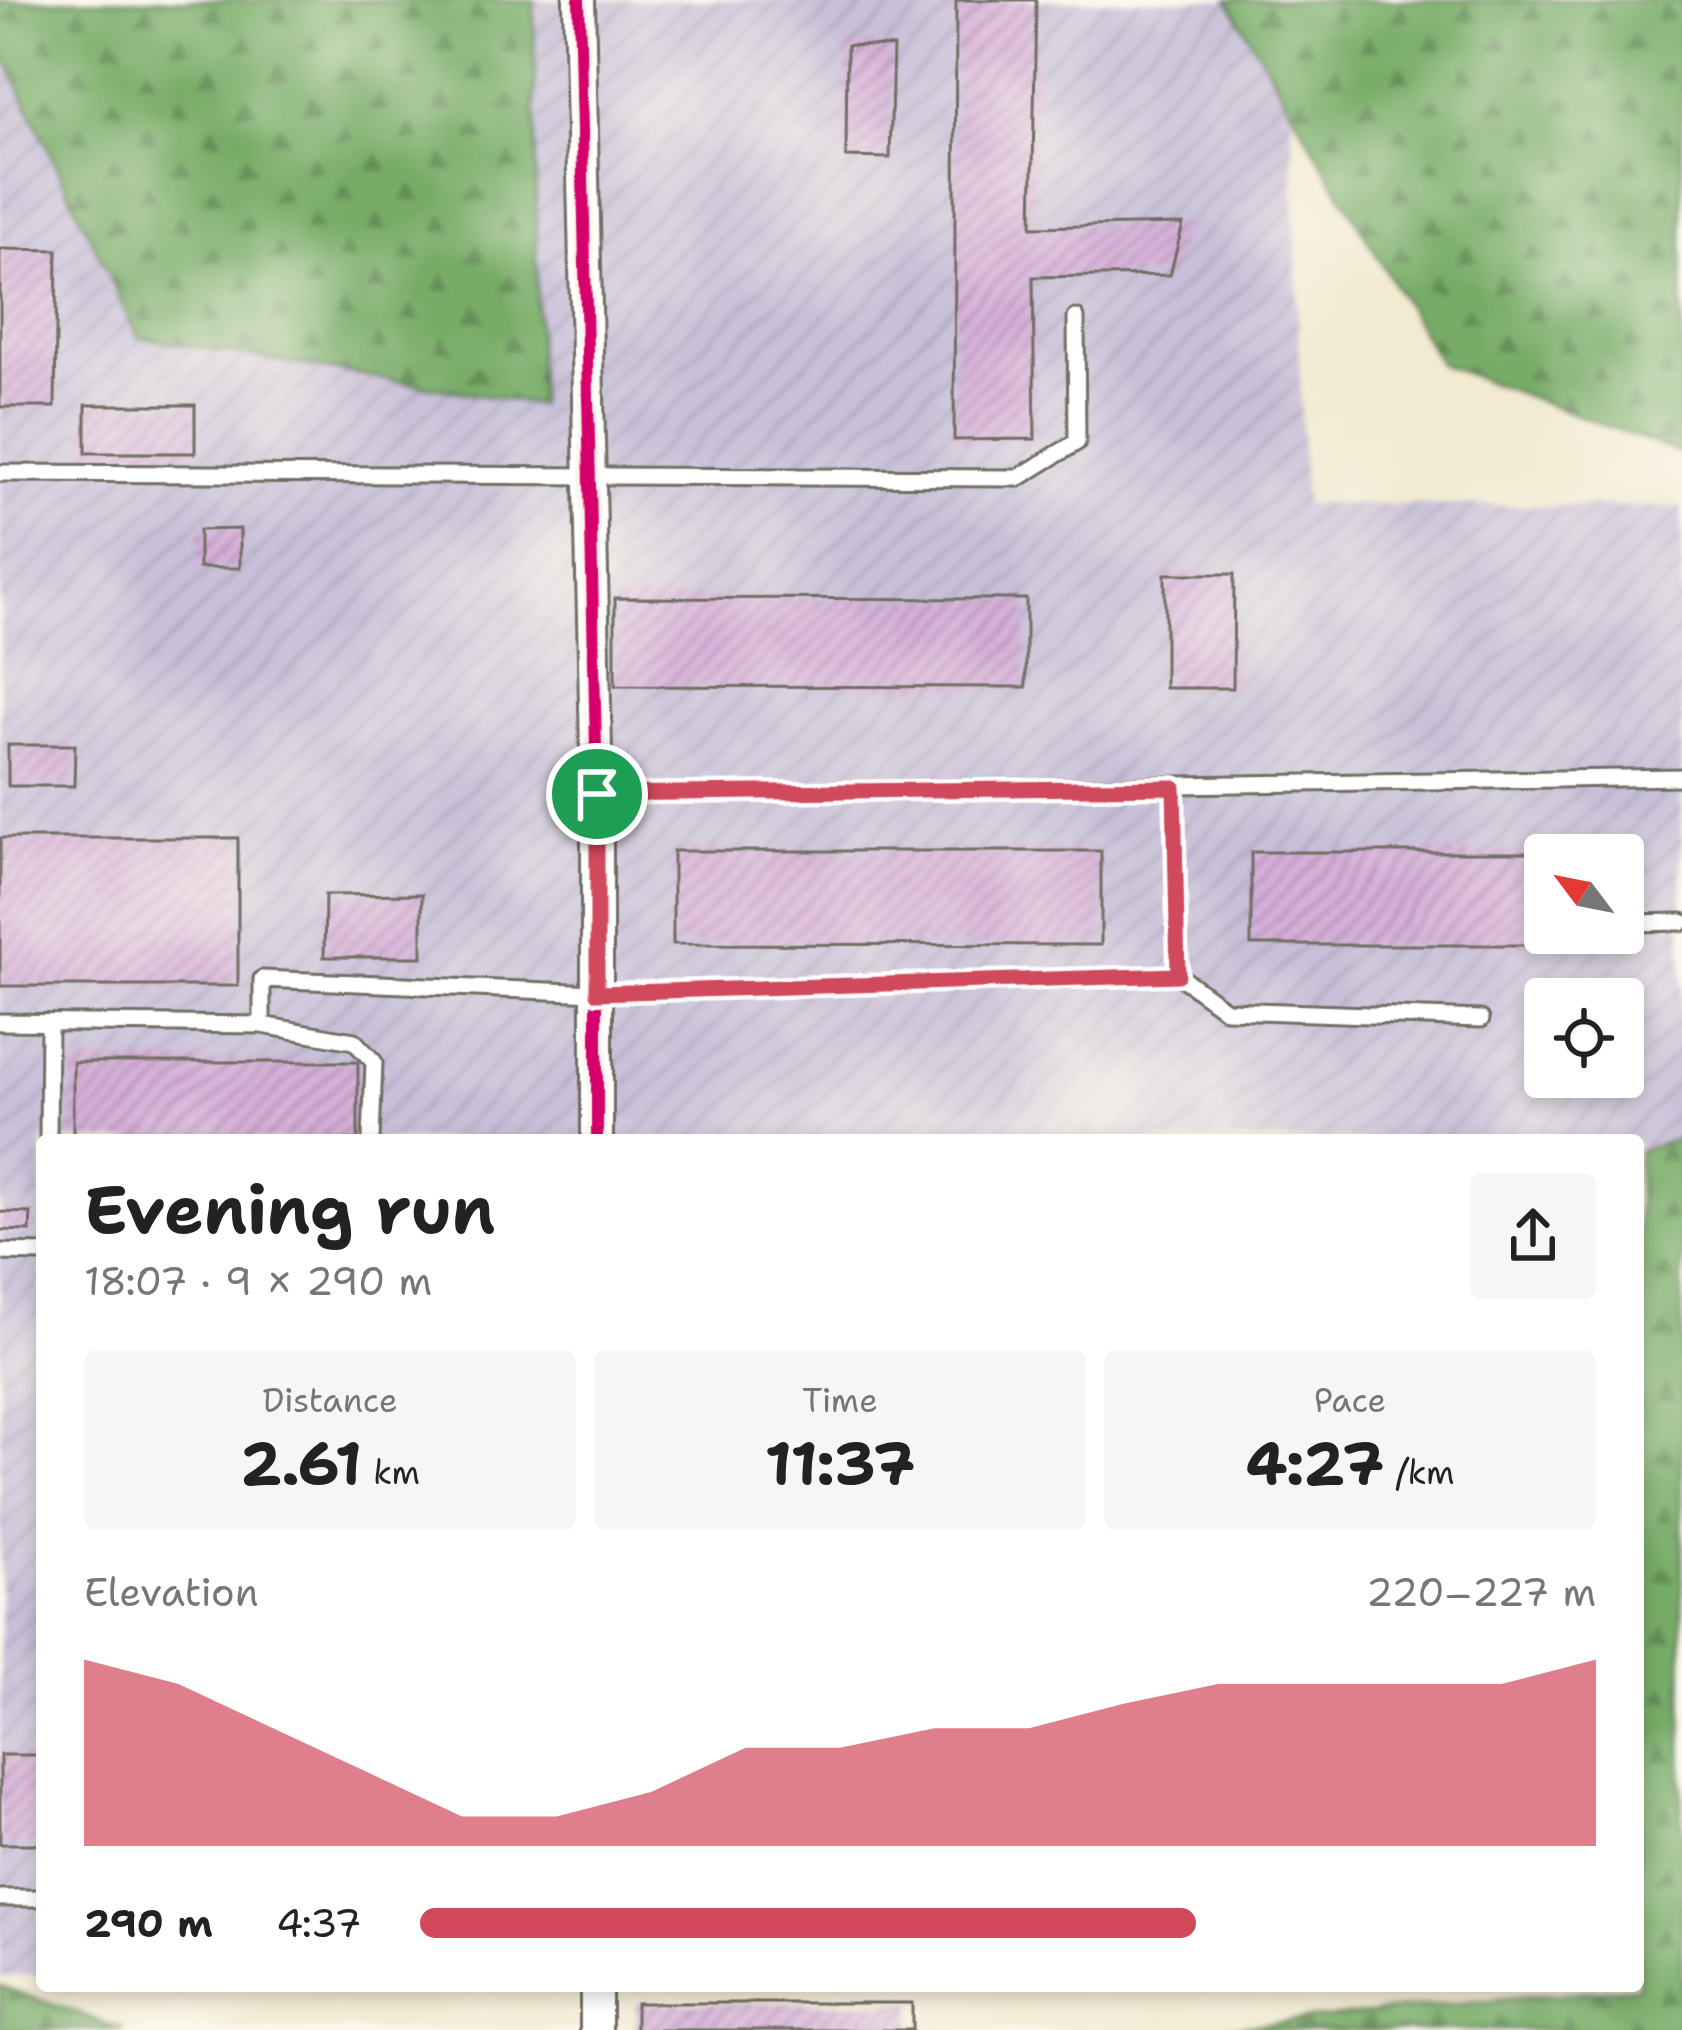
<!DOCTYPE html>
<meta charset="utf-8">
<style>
:root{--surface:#fff;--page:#f6f6f6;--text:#222;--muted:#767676;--accent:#d1495b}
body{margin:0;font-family:"Shantell Sans",sans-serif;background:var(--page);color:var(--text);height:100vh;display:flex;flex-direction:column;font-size:45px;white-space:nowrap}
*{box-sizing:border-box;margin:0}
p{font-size:39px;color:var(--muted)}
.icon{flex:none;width:66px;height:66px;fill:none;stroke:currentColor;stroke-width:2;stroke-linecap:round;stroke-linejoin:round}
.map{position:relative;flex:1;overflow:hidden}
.panel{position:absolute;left:36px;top:1134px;width:1608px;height:858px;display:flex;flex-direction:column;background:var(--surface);border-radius:12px;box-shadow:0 6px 18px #0003}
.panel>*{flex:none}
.needle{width:78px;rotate:302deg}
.buttons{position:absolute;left:1524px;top:834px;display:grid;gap:24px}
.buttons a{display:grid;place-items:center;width:120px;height:120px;border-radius:12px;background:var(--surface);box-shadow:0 6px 18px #0003;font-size:60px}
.pin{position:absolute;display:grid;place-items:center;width:102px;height:102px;color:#fff;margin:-51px;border:6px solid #fff;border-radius:50%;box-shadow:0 3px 12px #0007}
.round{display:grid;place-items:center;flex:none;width:126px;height:126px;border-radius:12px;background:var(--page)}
.summary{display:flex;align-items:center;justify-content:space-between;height:204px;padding:0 48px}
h1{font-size:66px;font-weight:700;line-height:90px}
.stats{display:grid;grid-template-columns:repeat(3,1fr);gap:18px;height:204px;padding:12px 48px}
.stats div{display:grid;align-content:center;border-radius:12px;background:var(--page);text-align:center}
.stats b{font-size:60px;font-weight:700}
.stats small{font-size:33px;font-weight:400}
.stats p{font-size:33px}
.chart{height:336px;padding:24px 48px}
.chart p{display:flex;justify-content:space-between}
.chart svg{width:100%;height:216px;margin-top:12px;fill:var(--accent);opacity:.7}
ul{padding:0 48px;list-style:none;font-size:39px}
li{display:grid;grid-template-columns:192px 144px 1fr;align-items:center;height:90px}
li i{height:30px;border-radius:15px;background:var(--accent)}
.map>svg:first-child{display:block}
</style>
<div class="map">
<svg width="1682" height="2030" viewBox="0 0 1682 2030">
<defs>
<pattern id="industrial-furrows" width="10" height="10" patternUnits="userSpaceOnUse" patternTransform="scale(3)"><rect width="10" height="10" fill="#c8bfd8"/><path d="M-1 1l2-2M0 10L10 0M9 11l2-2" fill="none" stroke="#aca4ba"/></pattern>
<pattern id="forest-firs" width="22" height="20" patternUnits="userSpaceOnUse" patternTransform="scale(3)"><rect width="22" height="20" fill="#77ac68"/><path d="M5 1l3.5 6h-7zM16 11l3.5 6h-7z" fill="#628c56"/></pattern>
<pattern id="building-hatch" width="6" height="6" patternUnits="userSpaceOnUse" patternTransform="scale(3)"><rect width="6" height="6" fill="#d6b0d9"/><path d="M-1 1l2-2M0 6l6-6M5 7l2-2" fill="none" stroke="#ae8fb0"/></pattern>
</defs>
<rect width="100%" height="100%" fill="#fbf7ec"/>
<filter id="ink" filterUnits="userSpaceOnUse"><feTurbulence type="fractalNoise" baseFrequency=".00833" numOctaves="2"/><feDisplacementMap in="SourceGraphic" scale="24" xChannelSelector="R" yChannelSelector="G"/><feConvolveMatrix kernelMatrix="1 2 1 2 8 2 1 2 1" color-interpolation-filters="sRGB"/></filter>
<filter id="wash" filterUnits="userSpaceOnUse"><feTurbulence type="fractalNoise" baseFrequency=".004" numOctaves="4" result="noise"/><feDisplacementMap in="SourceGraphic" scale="48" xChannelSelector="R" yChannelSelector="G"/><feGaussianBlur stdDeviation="2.7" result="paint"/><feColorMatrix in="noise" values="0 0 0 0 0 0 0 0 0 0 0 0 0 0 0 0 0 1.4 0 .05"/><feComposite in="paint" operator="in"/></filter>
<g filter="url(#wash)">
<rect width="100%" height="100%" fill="#f2ead1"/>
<path fill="url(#industrial-furrows)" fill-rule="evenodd" d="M251,0h1037l16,504 378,3v694l-44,81v-142h-1596v834l-42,3v-1918l250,-15zM1545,855h78v78h-78zM1545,999h78v78h-78z"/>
<path fill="url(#forest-firs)" stroke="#516c4a" stroke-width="3" d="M0,0h534l4,405 -400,-68 -138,-290z
M1228,0h454v454l-242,-90z
M1682,1138v892h-485l441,-44v-835z
M0,1986l125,44h-125z"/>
<g id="blocks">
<path fill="url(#building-hatch)" d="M956,0h80l-4,227 151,-3 -13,51 -137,2 2,162 -81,1z
M847,45l46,2 -3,111 -44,-1z
M0,249l57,1 -2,157h-55z
M86,405h109v48h-109z
M240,529v39h-41v-38z
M1165,574h69l-1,114h-68z
M615,598l411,1v88l-411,-1z
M8,745h67l-1,41h-66z
M0,838h238v148h-238z
M673,851h428v94l-428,-1z
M1251,852h294v81h63v12h-357z
M422,894v63h-98l1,-62z
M73,1062h285v78h-285z
M0,1212l31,1 -1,18 -30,-1z
M0,1755h42v89h-42z
M636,2003h276v27h-276z"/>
</g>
</g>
<g filter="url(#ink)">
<use href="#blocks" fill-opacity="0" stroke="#716e65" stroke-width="3"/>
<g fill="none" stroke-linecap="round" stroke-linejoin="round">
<defs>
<path id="service" d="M0,473l1018,5 59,-36 -1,-124
M597,794l1085,-17
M1629,923l53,-1
M1178,975l48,35 255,9
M0,1022l262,3v-46l335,14 581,-18 -4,-188
M262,1025l92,16 20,21 -3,78
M48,1140l1,-117
M0,1252l42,1
M0,1898h42"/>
<path id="minor" d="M579,0l18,794v346
M596,2030v-44"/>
</defs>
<use href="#service" stroke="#716e65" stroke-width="21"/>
<use href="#minor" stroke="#716e65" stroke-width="36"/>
<use href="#service" stroke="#fff" stroke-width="15"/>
<use href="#minor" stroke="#fff" stroke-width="30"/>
<defs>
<path id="cycleway" d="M579,0l18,794v346"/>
</defs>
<use href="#cycleway" stroke="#fbf7ec" stroke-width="20"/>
<use href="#cycleway" stroke="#d6006c" stroke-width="12"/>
</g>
</g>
<g fill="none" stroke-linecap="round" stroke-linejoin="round" filter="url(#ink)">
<defs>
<path id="route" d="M1174,787l4,188 -581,18v-199z"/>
</defs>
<use href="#route" stroke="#fff" stroke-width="24"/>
<use href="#route" stroke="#d1495b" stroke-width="15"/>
</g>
</svg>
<div class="buttons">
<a><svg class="needle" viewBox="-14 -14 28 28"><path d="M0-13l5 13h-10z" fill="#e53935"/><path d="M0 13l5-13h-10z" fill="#767676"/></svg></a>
<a><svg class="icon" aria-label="locate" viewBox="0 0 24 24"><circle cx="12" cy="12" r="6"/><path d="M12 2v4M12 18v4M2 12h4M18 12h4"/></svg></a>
</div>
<div class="pin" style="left:597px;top:794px;background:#1e9e55"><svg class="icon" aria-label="arrive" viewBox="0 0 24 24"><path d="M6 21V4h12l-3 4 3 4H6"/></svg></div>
<section class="panel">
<div class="summary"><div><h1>Evening run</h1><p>18:07 · 9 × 290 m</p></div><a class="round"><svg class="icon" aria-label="share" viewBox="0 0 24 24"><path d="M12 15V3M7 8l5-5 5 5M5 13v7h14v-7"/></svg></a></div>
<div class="stats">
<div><p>Distance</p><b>2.61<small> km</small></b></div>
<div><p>Time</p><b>11:37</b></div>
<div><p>Pace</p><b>4:27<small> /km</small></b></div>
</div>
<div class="chart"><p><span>Elevation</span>220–227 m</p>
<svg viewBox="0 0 160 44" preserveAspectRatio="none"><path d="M0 44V6L10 11L20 20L30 29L40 38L50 38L60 33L70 24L80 24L90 20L100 20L110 15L120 11L130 11L140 11L150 11L160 6V44z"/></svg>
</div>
<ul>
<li><b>290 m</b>4:37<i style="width:66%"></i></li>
</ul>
</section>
</div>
